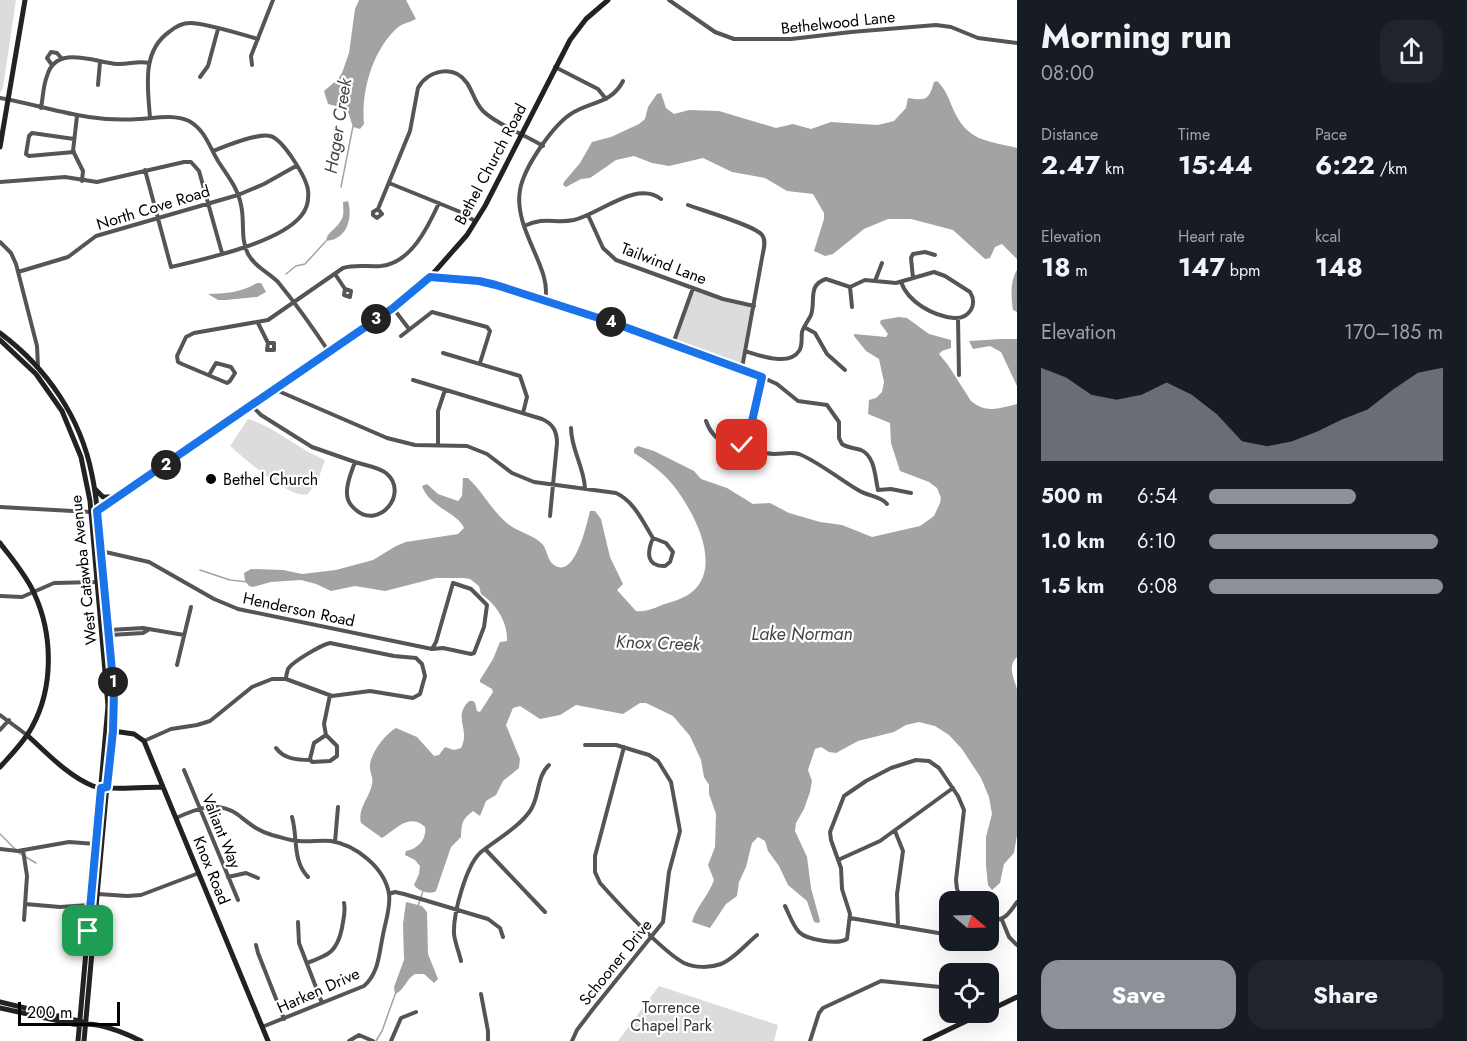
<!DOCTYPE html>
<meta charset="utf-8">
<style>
:root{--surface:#171b24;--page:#20242c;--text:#f1f3f6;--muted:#9ea1a6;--accent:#8c9099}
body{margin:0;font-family:Jost,sans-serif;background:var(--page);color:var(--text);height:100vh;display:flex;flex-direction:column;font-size:22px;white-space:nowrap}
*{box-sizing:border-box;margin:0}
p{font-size:20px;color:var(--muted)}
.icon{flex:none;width:33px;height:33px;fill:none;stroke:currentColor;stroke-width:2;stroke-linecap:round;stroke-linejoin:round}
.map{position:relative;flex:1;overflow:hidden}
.side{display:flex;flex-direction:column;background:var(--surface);width:450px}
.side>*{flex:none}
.needle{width:39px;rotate:109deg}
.fabs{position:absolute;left:939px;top:891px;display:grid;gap:12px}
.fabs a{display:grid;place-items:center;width:60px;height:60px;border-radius:12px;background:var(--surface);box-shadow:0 6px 24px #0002;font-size:30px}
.scale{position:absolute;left:18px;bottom:15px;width:102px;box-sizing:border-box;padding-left:6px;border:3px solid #000;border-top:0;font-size:16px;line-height:21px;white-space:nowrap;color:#000;-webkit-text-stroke:4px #fff;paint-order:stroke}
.pin{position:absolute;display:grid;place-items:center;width:51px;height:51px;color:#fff;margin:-26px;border-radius:12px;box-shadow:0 3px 9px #0006}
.km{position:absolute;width:30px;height:30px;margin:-15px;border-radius:50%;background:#222;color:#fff;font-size:16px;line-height:30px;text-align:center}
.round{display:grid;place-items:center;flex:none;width:63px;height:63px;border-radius:18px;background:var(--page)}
.summary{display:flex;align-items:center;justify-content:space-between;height:102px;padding:0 24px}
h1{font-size:33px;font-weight:700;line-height:45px}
.metrics{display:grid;grid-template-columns:repeat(3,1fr);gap:9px;height:102px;padding:6px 24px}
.metrics div{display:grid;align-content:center}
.metrics b{font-size:26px;font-weight:700}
.metrics small{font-size:16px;font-weight:400}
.metrics p{font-size:16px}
.chart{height:168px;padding:12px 24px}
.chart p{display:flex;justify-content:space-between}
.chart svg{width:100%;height:108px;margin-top:6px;fill:var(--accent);opacity:.7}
.action{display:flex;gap:12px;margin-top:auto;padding:12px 24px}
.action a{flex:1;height:69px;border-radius:18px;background:var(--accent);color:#fff;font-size:24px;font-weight:700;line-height:69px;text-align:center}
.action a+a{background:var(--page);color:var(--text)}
ul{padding:0 24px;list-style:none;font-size:20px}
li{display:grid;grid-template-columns:96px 72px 1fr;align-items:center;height:45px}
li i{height:15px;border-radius:8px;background:var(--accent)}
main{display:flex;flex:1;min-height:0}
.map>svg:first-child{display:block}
</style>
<main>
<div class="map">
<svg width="1017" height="1041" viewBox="0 0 1017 1041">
<rect width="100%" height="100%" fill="#fff"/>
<path fill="#dcdcdc" d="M0,0h16l-13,88 -3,5z
M693,288l60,18 -11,62 -68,-24z
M248,419c27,8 50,30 77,41l-7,20 -10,14c-17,6 -64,-36 -78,-48z
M659,986l119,39 -4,16h-156z"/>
<path fill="#a3a3a3" d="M359,0h47l10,19c-7,4 -14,4 -20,10 -24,23 -35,63 -32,95l-4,5 -7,-2 -6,-18 -19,-5 -4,-13 14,-12 4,-6 7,-20 6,-44z
M937,81c8,7 12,18 16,28 15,33 33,31 64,39v111l-15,-15 -7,3 -5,11 -5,1 -32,-29 -42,-11h-23l-24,10 -31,25 -8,2 -11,-5 10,-32v-6l-11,-19 -26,-3 -22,-13 -33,-6 -29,-14 -34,8 -17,-3 -18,-7 -18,4 -26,18 -9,1 -15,8 -3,-2 1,-3 16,-19 12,-21 19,-5 28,-13 6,-5 3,-12 9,-13 4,-1 5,15 8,6 15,-4 30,1 57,17 17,-4 18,5 20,-7 47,3 16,-4 12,-13 2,-10c18,3 21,2 26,-16z
M348,201c5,17 -1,39 -22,40 1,-9 9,-11 14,-19 5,-6 3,-13 3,-20z
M1017,270v42l-4,-2c-2,-13 -3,-29 4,-40z
M257,283h4l5,9 -9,5 -31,3h-8l-10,-6c18,0 34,-2 49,-11z
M899,317l8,1 22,16 22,6v8l-9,3 -3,3 9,11 23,36c15,13 29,7 46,3v253c-10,9 -3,21 0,32v146l-3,18 -10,11 -4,19 -8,7 -4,-5 -2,-19v-29l6,-23 -3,-17 -8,-19 -19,-29 -13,-14 -14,-9 -16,-4 -13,3 -12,7 -36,9 -22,12 -7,-1 -8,-5 -6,2 -7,21 4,11 -2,11 -6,17 -8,14 -1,8 12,26 4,31 9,33 -1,2 -5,-1 -7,-21 -19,-16 -9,-19 -11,-15 -3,-10 -7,-4 -6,6 -6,24 -7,15 -2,14 -11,8 -16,24 -18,-6c4,-15 17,-27 22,-42l-6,-15 7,-18 1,-33 -7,-20v-9l-5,-8 -3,-17 -11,-24 -17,-20 -27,-13h-6l-17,11 -47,-9 -16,10 -20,4 -20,-13 -7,2 -7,17 14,34 -1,9 -16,13 -7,14 -10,6 -6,15 -7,-5c-12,9 -11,13 -12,26l-10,10 -15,44c-6,4 -18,0 -22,-6l5,-11 1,-8 -5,-6 -10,-5 1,-4c12,-2 21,-12 19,-24 -16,-15 -30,3 -43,11l-21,-15c-4,-14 9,-26 11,-39 2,-7 -3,-12 -2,-19 1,-12 15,-31 26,-37l21,9 17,19 5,-1 6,-8 9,3 7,-2c10,-19 -9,-30 8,-47h4l2,2 2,8 3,1 13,-20 -1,-3 -12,-7v-2l13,-21 7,-17 7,-1c1,-19 -11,-37 -26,-47l-2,-8 -9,-7 -6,-1h-28l-51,13 -30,-5 -24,5 -15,-7 -15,-4 -30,2 -18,5 -4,-1 -4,-5 -1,-8 7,-4 32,1 19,4 34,-4 37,-10 23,-14 10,-4 52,-8 6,-6c-6,-15 -35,-21 -42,-42l5,-2 11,10 20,7 4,-5 1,-18h5c15,14 24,33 40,46 10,8 23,10 32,18 8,5 6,18 14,23 21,15 33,-42 36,-54h5l6,8 9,38 13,27 -6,6 19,21c11,2 24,-6 35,-9 61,-16 28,-84 2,-117 -11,-13 -24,-23 -39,-32v-4l4,-3 16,5 40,20 7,8 26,9 26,16 17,-1 19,10 31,9 22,3 30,12 48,-11 14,-10 6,-13 1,-5 -4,-10 -8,-6 -29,-11 -9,-28 -1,-20 -22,-9 1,-14 7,-2 6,-6 2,-10 -5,-23 -13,-8 -12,-15v-2l32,3 2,-3 -8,-11 1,-3z
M1001,339h16v47l-16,-34 -11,-6 -17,3 -4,-8z
M406,902l16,4 5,6 1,42 10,25 -4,4 -10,-9h-9c-9,5 -11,17 -20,20l-1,-7 10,-27 -1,-36z"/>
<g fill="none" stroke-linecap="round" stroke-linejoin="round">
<path stroke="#a3a3a3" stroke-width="1.5" d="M341,187l12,-61
M286,274l10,-8 9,-2 21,-23
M200,570l30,10 18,2
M0,834l16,16
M19,853l17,10
M418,906l5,-15
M376,1041l6,-10 14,-39"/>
<path stroke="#555" stroke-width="4" d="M669,0l46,32 19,7h57l60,-7 85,-7 15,2 27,11 39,5
M52,65l-5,-7 4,-6 6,1 5,6
M252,65l-1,-9 22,-56
M555,67l43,22 8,10
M200,77l8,-11 10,-37
M98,85l2,-23
M0,98c50,9 87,25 139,21 16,-1 35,-5 50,2 16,9 20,25 29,40 9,14 20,27 23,44 4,16 -1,34 7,49 7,13 20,18 30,28 18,22 35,46 51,70
M41,108c2,-10 2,-22 6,-32 9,-32 47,-14 70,-12 11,1 21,-4 32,-1
M77,116l-4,35 10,20 -1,10
M150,118c-2,-30 -9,-66 19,-86 6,-5 13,-9 21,-9 16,0 50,11 68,16
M74,139l-42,-6 -3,3 -3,18 3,2 45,-4
M145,170l26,97c34,-8 108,-24 130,-51 6,-7 8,-17 7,-26 -2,-13 -25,-51 -38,-54 -13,-3 -44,10 -57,15
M0,182l65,-5 32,5 87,-20h7l8,9 23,82
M389,183l69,28 17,10
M688,205c13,5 68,21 74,30 5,6 1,16 0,23l-20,110
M378,209l4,5 -5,4 -4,-3v-3l5,-3 32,-78 8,-43c10,-18 36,-24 49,-5 6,9 8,20 16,28 14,14 43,24 60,35
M588,215l15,33 13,12 107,39 31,7
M524,226c22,-10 30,-2 50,-6 26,-6 62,-40 87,-21
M0,242l11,11 5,11 21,82 1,20
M18,272l50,-15 28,-21 142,-41 26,-11 32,-18
M335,274l10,15 6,2 -1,6 -6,-2 1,-6
M430,277l49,4 43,12 220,75 35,16 21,17 29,4 12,17v16l3,6c6,4 12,4 19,6 14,6 14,27 17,40l13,-1 20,4
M913,278l-2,-20 2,-4 12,-2 10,3
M875,281l7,-18
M850,287l2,20
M545,300c8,-31 -32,-70 -25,-110 4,-23 34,-67 54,-78 19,-11 38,-9 49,-31
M393,308l16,21
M958,318l1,57
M258,323l10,20 -1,7h7v-7h-6
M804,327l11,6 12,21 18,16
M401,336l31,-24 55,15 3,4 -10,32
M673,344l20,-56
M745,351c13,4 44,16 54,0 4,-6 2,-12 3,-19 2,-6 6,-11 9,-17 5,-14 -4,-30 15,-36l24,8 15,-7 31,3 38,-11 11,4 25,16c8,13 -1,27 -16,26 -21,-2 -46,-16 -53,-36
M443,353l77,23 7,21 -4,16
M209,375l7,-12 15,4 4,6 -5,8 -3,2 -45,-19 -4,-2 -1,-6 9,-19 8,-4 74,-13 75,-52c13,-4 24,-1 38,-2 30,-3 47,-39 58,-63
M762,377c-4,20 -24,67 4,76 11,3 22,-2 33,1 18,7 42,26 59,36 9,6 23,6 29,14
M413,380l129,39c11,5 15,12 15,24l-7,73
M276,390l111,48 28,7 52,1 20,8 25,19 22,9 82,11c18,8 27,29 37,45
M252,406l9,9 51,32 43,15
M706,421c8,23 27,27 47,21
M571,428c0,21 13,39 14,60
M438,445v-34l7,-21
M355,462c9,3 23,5 31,11 24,20 -7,57 -30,37 -5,-4 -9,-10 -9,-16 -1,-11 5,-23 8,-32z
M0,507l91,5
M653,538l13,5 7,9 -3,10 -5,4c-19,1 -18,-14 -12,-28z
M101,551l48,11 65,37 24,10 194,40 11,-1 28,6 3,-1 10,-26 3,-22 -16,-16 -18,-6 -17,59 -4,7
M0,596l22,1 32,-14 43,-1
M109,630l34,-2 41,7
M110,635l33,-2 5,-3
M177,665l14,-58
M0,715l27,20
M0,730l9,-10
M326,735l11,11v10l-7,5 -18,1 -2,-3 4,-16z
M326,735l-2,-11 6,-29
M144,741l27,-12 26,-4 13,-4 42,-34 20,-8h14l46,17 38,-5 43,7 7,-4 5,-18 -3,-12 -6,-6 -22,-2 -64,-13c-9,2 -38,19 -42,26 -1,3 -2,7 -2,10
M624,747l-29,109v16l5,11c18,20 62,68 84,80 11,5 26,5 37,1 13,-5 25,-20 36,-29
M276,748c8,11 21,12 34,12
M184,770l54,130
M292,817c6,20 0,44 16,60
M176,818c20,-9 40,-18 61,-4 12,9 20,17 35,21 9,2 17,6 27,6 11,1 21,-1 32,0 25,4 54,27 58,53 2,13 -4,29 -6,41 -4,18 -4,38 -19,51l-102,41
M895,831l8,20 -6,43 1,32
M335,842l3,-35
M0,849l18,2 51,-9 27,2
M485,849l60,63
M23,850l4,26 -3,44
M838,860l42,-19 73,-53
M228,877l18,-4 12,5
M98,894l29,2 14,-1 58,-22
M389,894l6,-2 9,2 84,25 12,9 3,9
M25,904l35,3 30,-2
M785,906c4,8 8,20 14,26 8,8 39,13 48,7l3,-25 -8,-25 -1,-21 -10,-28 -1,-8 14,-36 22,-15 25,-13 25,-8 13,1 10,7 19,28 6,14 -8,70 1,9 6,13
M850,918l100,17
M988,920c16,2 21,-6 29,-18
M1002,920l7,17 8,8
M298,922l1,21 23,60
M256,945l2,8 26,66
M461,961c-2,-9 -6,-18 -7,-27 -1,-20 12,-69 27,-82 16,-13 37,-24 49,-41 10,-14 6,-34 19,-46
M307,963c22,-8 30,-11 35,-35 1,-8 4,-16 2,-25
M481,994l7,37v10
M349,1041l10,-6 14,6
M391,1041l10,-23 15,-6
M572,1041l5,-11 16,-21 70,-87 6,-50 11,-41 -9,-49 -13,-21 -9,-6 -33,-10h-31
M810,1041l9,-28 4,-5 58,-27 69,7"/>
<path stroke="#222" stroke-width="5" d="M0,147l25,-147
M0,333c47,35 81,85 92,142 7,33 8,67 11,100 4,44 11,88 11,132l-30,334
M0,340l36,34 26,37 19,46 9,44 18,205 -30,335
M95,489l8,8h15
M91,512l13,-4 289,-200 37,-31 37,-42 18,-29 85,-166 16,-21 22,-19
M0,543c12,16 26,32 34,50 19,41 20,94 -2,134 -8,15 -21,28 -32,40
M113,731l21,3 10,7 124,300
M27,735c20,18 41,41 66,51 13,5 54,1 70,1
M0,1002l83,20
M0,1008l73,16c5,1 9,0 15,0 17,1 37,9 53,17
M988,1011l29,-14
M925,1041l60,-29"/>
</g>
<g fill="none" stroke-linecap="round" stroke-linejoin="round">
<defs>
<path id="route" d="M88,931l13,-143 6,-1 6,-56 1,-39 -17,-181 296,-203 37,-31 49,4 17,4 115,37 151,55 -11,49 2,16 -11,3"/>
</defs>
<use href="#route" stroke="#fff" stroke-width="12"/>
<use href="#route" stroke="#1a73e8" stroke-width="8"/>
</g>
<circle fill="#000" stroke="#fff" stroke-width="2" cx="211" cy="479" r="6"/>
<g text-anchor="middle" stroke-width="4.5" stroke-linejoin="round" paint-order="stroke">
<g font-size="16" fill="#000" stroke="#fff">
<text transform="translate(838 22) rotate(-6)" y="6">Bethelwood Lane</text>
<text transform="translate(490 164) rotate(-62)" y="6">Bethel Church Road</text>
<text transform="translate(153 207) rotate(-17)" y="6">North Cove Road</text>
<text transform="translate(664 263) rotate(21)" y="6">Tailwind Lane</text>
<text transform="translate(83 570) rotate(-96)" y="6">West Catawba Avenue</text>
<text transform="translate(299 609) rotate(12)" y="6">Henderson Road</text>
<text transform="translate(222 831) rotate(68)" y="6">Valiant Way</text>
<text transform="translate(212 870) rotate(68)" y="6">Knox Road</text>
<text transform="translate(615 962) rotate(-51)" y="6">Schooner Drive</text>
<text transform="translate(318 990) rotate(-24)" y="6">Harken Drive</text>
</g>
<g font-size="16" fill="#000" stroke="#fff" text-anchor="start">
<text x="223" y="485">Bethel Church</text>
</g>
<g font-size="16" fill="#333" stroke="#fff">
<text x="671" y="1013">Torrence<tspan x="671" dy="18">Chapel Park</tspan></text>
</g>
<g font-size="18" font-style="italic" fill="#444" stroke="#fff">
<text transform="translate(338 126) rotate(-81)" y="6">Hager Creek</text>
<text x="802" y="640">Lake Norman</text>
<text transform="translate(658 643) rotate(2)" y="6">Knox Creek</text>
</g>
</g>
</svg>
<div class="fabs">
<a><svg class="needle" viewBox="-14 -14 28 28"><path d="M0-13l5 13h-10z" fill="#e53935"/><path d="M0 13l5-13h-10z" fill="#9ea1a6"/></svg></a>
<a><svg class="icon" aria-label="locate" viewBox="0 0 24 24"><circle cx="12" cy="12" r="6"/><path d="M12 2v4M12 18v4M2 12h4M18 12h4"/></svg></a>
</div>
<div class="scale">200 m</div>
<div class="pin" style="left:88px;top:931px;background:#1e9e55"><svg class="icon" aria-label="arrive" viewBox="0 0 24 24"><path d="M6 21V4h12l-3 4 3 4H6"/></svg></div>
<div class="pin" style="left:742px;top:445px;background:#d93025"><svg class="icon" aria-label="check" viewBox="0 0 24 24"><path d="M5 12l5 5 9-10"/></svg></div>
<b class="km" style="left:113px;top:682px">1</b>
<b class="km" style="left:166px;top:465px">2</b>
<b class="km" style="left:376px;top:319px">3</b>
<b class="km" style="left:611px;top:322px">4</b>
</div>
<section class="side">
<div class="summary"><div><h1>Morning run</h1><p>08:00</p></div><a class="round"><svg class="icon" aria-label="share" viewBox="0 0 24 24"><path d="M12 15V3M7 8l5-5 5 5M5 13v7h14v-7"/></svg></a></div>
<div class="metrics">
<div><p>Distance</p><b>2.47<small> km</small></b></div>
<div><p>Time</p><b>15:44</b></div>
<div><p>Pace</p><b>6:22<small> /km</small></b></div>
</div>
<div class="metrics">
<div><p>Elevation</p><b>18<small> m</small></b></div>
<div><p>Heart rate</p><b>147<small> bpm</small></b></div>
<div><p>kcal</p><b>148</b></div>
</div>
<div class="chart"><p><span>Elevation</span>170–185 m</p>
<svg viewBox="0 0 160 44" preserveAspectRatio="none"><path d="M0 44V6L10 10L20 17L30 19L40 17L50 12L60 17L70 25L80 36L90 38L100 36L110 32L120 27L130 23L140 15L150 8L160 6V44z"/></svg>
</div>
<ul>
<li><b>500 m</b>6:54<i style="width:63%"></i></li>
<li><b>1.0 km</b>6:10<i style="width:98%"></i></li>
<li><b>1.5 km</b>6:08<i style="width:100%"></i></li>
</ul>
<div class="action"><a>Save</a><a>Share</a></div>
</section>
</main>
